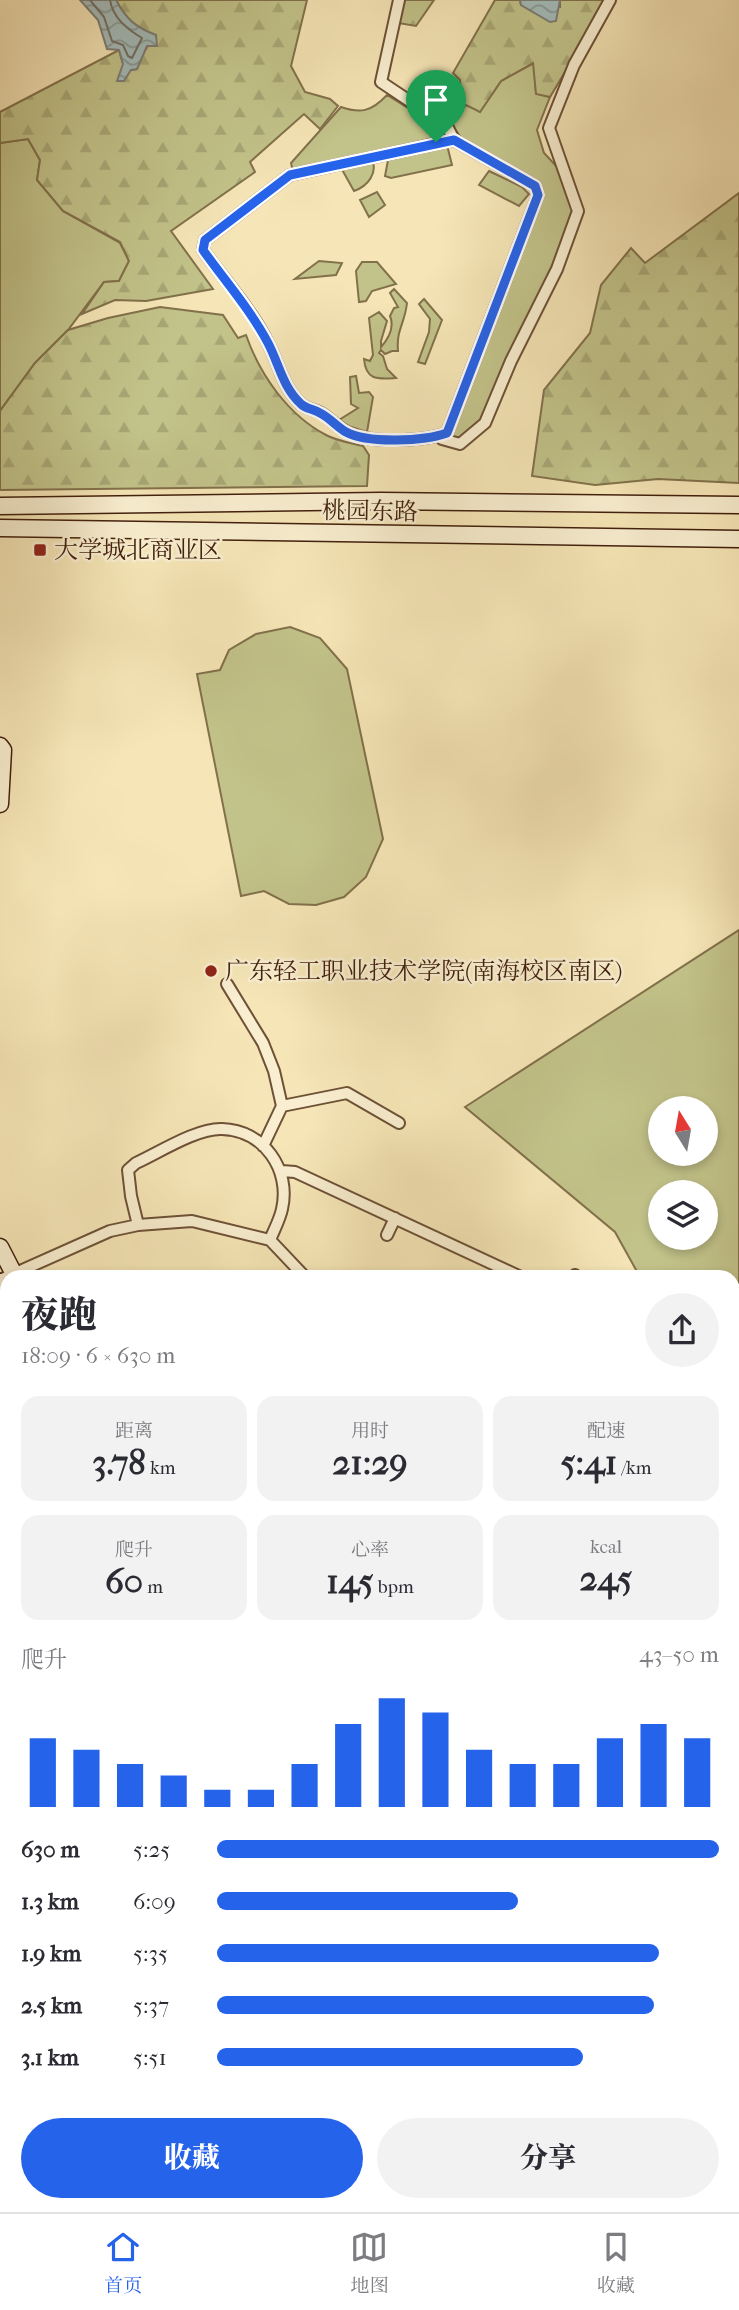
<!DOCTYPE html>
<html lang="zh">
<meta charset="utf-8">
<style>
:root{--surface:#fff;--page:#f2f2f3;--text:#2b2b33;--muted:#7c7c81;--line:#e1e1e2;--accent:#2563eb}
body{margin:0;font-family:"IM FELL French Canon","Noto Serif SC",serif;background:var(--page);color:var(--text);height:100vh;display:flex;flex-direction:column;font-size:26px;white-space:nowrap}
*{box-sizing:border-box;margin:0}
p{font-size:23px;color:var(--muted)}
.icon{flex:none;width:38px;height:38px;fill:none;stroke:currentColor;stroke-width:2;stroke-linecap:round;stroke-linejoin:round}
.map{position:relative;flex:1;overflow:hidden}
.details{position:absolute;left:0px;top:1270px;width:740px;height:942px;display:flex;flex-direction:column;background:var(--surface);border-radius:21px 21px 0 0;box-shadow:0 4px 10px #0003}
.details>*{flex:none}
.needle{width:46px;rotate:349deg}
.tools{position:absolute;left:648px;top:1096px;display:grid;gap:14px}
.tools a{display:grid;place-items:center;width:70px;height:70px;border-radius:50%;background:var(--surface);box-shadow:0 4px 10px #0003;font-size:35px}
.pin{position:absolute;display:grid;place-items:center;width:60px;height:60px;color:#fff;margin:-72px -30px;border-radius:50% 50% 50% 0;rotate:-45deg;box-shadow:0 0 7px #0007}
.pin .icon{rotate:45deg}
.round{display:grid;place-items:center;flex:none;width:74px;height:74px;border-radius:37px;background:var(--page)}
.summary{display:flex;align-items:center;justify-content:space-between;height:119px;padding:0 21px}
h1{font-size:38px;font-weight:800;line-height:52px}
.metrics{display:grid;grid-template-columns:repeat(3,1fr);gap:10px;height:119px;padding:7px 21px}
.metrics div{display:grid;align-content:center;border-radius:18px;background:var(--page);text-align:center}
.metrics b{font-size:35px;font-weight:800}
.metrics small{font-size:19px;font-weight:400}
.metrics p{font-size:19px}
.chart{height:196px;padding:14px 21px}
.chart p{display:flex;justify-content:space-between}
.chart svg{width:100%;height:126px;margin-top:7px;stroke:var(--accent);stroke-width:6}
.action{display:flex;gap:14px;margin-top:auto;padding:14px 21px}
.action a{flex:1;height:80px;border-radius:42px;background:var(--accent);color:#fff;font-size:28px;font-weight:800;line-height:80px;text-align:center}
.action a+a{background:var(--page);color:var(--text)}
ul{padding:0 21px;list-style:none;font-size:23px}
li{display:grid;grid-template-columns:112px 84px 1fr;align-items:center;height:52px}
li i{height:18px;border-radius:9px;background:var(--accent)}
.tab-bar{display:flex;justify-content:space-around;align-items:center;height:98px;border-top:2px solid var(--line);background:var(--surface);font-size:19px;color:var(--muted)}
.tab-bar a{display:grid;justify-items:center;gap:4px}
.tab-bar .active{color:var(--accent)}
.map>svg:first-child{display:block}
</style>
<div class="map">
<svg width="739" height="2212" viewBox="0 0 739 2212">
<defs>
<pattern id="forest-firs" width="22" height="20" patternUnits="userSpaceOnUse" patternTransform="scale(1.75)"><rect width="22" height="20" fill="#c2c38a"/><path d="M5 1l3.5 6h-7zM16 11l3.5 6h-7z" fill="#a8a776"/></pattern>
<pattern id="water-waves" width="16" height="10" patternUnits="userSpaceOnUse" patternTransform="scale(1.75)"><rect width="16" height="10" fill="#a3bcbb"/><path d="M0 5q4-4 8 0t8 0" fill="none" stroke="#869896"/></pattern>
</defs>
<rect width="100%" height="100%" fill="#f6e6b7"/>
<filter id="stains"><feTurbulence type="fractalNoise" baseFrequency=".00286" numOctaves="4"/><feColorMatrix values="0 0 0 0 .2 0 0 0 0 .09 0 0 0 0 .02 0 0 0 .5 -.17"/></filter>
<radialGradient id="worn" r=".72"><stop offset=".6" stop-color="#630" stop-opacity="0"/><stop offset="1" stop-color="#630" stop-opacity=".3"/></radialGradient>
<path fill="#c2c38a" stroke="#82714b" stroke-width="2" fill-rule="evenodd" d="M534,63l2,30 14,4 -13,33 7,23 16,17 18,41 -93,212 -26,16h-17l96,-244 -3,-9 -72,-46 -13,-17 -45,-31 50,25 11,-13 14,8 21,-31z
M387,95l63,39 -157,37 -2,-8 50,-56c20,7 31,4 46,-12z
M28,139l12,21 -3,20 26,31 57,32 9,18 -10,20 -15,1 -36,48 -33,33 -35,48v-268z
M447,145l5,20 -61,13 -6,-2 3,-16z
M372,159c6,14 -4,27 -18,32l-14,-25z
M489,171l33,16 7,7 -10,12 -40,-21z
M377,192l8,13 -16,12 -9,-17z
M319,261l23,2 -6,12 -41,4z
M362,262h15l19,22 -24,7 -6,10 -7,1 -3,-31z
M394,289l13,14c-2,20 -11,27 -9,48h-6l-7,3 -4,-4 -2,3 4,3 4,13 9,9c-18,1 -30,3 -32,-19l6,2 3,-6 -4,-37 10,-6 8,9 -6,20v6c7,-8 14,-19 9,-31l4,-8 4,-1 -8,-14z
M424,299l18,21 -17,44 -7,-2 11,-30 1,-13 -11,-15z
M356,376l3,17 10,-1 4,5 -6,35 -19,-6 -9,-6 19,-12 -7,-4 -1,-27z
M290,627l30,11 27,31 36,170 -17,38 -22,20 -28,8 -27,-1 -25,-13 -23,5 -44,-222 23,-4 9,-20 27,-16z
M739,930v573l-6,3v-228l-93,-1 -25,-45 -150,-125zM660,1108h45v45h-45zM660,1192h45v45h-45z"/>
<path fill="url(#forest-firs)" stroke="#82714b" stroke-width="2" d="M116,0h191l-16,66 14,26 25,7 8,7 -18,23 -16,-15 -54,48 5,10 -84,59 42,58 -67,12 -31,-1 -33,14 22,-32 15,-1 10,-20 -9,-19 -57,-31 -26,-31 3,-20 -12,-21 -28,4v-31l119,-62 4,14 8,6 6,-1 5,-14 13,-20c-20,-8 -29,-16 -39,-35z
M403,0h31l-18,26 -18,-3z
M495,0h25l1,5 39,2v-7h48l-58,97 -14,-3 -3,-31 -32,18 -21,31 -14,-7 -11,12 -16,-8 10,-9 12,-4 -1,-16 -7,-7z
M739,193v290l-81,-4 -63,6 -63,-9 12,-86 46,-57 11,-48 30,-37 14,15z
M160,307l63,8 15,23 8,-3c14,40 42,80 80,100 11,6 25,8 37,11l6,9 -2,31 -367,4v-79l35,-48 33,-33 40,-12z
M739,1700v203l-6,-2v-196z
M739,1985v227h-476l3,-7h467v-217z
M0,2165l7,2v38h51l-2,7h-56z"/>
<path fill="url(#water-waves)" stroke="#7c7d75" stroke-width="2" d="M80,0h36c10,19 19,27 40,35l1,11h-10l-10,23 -6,1 -7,11h-7l6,-17 -4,-14 -12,-1 -9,-29z
M520,0h40l-4,21 -6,1 -29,-17z"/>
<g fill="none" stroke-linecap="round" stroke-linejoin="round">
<path stroke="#726e64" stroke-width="2" d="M90,0l14,17 8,24 11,4 5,11 4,2 10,-20c-15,-9 -29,-20 -32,-38"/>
<defs>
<path id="street" d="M399,0l-18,82 66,44 7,14
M454,140l81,46 3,9 -91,238c-22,8 -79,11 -100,-1 -10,-5 -17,-14 -26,-19 -7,-4 -15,-4 -20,-9 -18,-16 -22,-40 -33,-61 -17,-34 -43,-62 -65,-93l2,-10 85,-65z
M442,439l18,5 25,-21 26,-62 46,-92 21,-58 -29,-83 25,-63 36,-65
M227,984l36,59 11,28 8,35 -19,40
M282,1106l65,-13 52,30
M282,1171l13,1 228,106
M138,1225l-7,-29 -3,-26 8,-7c24,-11 61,-35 86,-34 42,1 69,41 60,80 -2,10 -8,21 -12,31
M387,1235l8,-17
M571,1278l4,-3
M0,1280l110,-49 28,-6 54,-4 78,19 36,38
M0,1465l7,4
M0,1791l7,-5
M0,1966h7
M0,2088l7,6"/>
<path id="secondary" d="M0,506l381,-5 358,4
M0,528l739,11
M0,746l3,4 -3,54
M0,1247l16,31
M0,1282l7,16
M0,1378l7,-18
M0,1423l7,-18
M733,1523l6,-4
M733,1539l6,-5
M125,2212l3,-7"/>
</defs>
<use href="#street" stroke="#6e5137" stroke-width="14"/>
<use href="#secondary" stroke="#411f0c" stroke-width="19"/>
<use href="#street" stroke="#f9efd0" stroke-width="10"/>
<use href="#secondary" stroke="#f9efd0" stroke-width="16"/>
</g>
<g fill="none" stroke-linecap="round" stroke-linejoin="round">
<defs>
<path id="route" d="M454,140l81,46 3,9 -91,238c-22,8 -79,11 -101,-1 -9,-5 -16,-14 -26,-19 -6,-4 -14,-4 -19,-9 -18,-16 -22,-40 -33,-61 -18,-34 -43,-62 -65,-93l2,-10 85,-65z"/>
</defs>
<use href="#route" stroke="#fff" stroke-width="14"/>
<use href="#route" stroke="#2563eb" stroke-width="9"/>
</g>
<g fill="#8f2418" stroke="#f9efd0" stroke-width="2.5">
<rect x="33" y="543" width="14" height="14" rx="3.5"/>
<circle cx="211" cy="971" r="7"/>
</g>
<g text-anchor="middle" stroke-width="5" stroke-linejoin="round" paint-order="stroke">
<g font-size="24" fill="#411f0c" stroke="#f9efd0">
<text transform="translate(370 511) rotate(1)" y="8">桃园东路</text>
</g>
<g font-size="24" fill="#411f0c" stroke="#f9efd0" text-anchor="start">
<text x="54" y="558">大学城北商业区</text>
<text x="225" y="979">广东轻工职业技术学院(南海校区南区)</text>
</g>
</g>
<rect width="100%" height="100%" filter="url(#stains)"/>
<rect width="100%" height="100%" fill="url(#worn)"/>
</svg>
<div class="tools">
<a><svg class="needle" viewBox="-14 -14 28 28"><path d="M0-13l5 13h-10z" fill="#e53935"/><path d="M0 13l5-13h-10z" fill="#7c7c81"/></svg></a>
<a><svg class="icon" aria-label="layers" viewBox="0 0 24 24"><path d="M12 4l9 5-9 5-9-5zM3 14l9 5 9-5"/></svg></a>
</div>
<div class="pin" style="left:436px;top:142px;background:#1e9e55"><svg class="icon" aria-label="arrive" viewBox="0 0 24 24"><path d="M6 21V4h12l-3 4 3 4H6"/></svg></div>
<section class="details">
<div class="summary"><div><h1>夜跑</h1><p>18:09 · 6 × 630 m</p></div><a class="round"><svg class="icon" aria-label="share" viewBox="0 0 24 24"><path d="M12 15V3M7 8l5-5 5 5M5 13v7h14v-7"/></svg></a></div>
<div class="metrics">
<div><p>距离</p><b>3.78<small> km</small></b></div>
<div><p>用时</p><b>21:29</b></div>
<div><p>配速</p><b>5:41<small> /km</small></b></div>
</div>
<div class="metrics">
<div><p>爬升</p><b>60<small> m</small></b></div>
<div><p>心率</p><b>145<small> bpm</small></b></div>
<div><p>kcal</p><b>245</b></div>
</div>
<div class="chart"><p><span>爬升</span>43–50 m</p>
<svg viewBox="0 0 160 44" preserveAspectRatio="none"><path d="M5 44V20M15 44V24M25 44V29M35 44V33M45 44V38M55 44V38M65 44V29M75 44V15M85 44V6M95 44V11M105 44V24M115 44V29M125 44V29M135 44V20M145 44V15M155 44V20"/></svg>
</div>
<ul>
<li><b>630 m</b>5:25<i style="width:100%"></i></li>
<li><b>1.3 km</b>6:09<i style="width:60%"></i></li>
<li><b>1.9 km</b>5:35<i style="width:88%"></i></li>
<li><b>2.5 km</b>5:37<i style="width:87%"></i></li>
<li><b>3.1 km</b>5:51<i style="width:73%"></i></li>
</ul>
<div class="action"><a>收藏</a><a>分享</a></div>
</section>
</div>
<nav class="tab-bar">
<a class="active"><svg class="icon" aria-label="home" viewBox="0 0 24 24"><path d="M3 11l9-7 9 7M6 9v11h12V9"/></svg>首页</a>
<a><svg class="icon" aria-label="map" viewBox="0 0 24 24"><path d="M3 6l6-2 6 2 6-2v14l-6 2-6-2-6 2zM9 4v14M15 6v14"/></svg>地图</a>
<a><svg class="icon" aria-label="saved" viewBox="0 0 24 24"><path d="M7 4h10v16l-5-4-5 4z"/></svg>收藏</a>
</nav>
